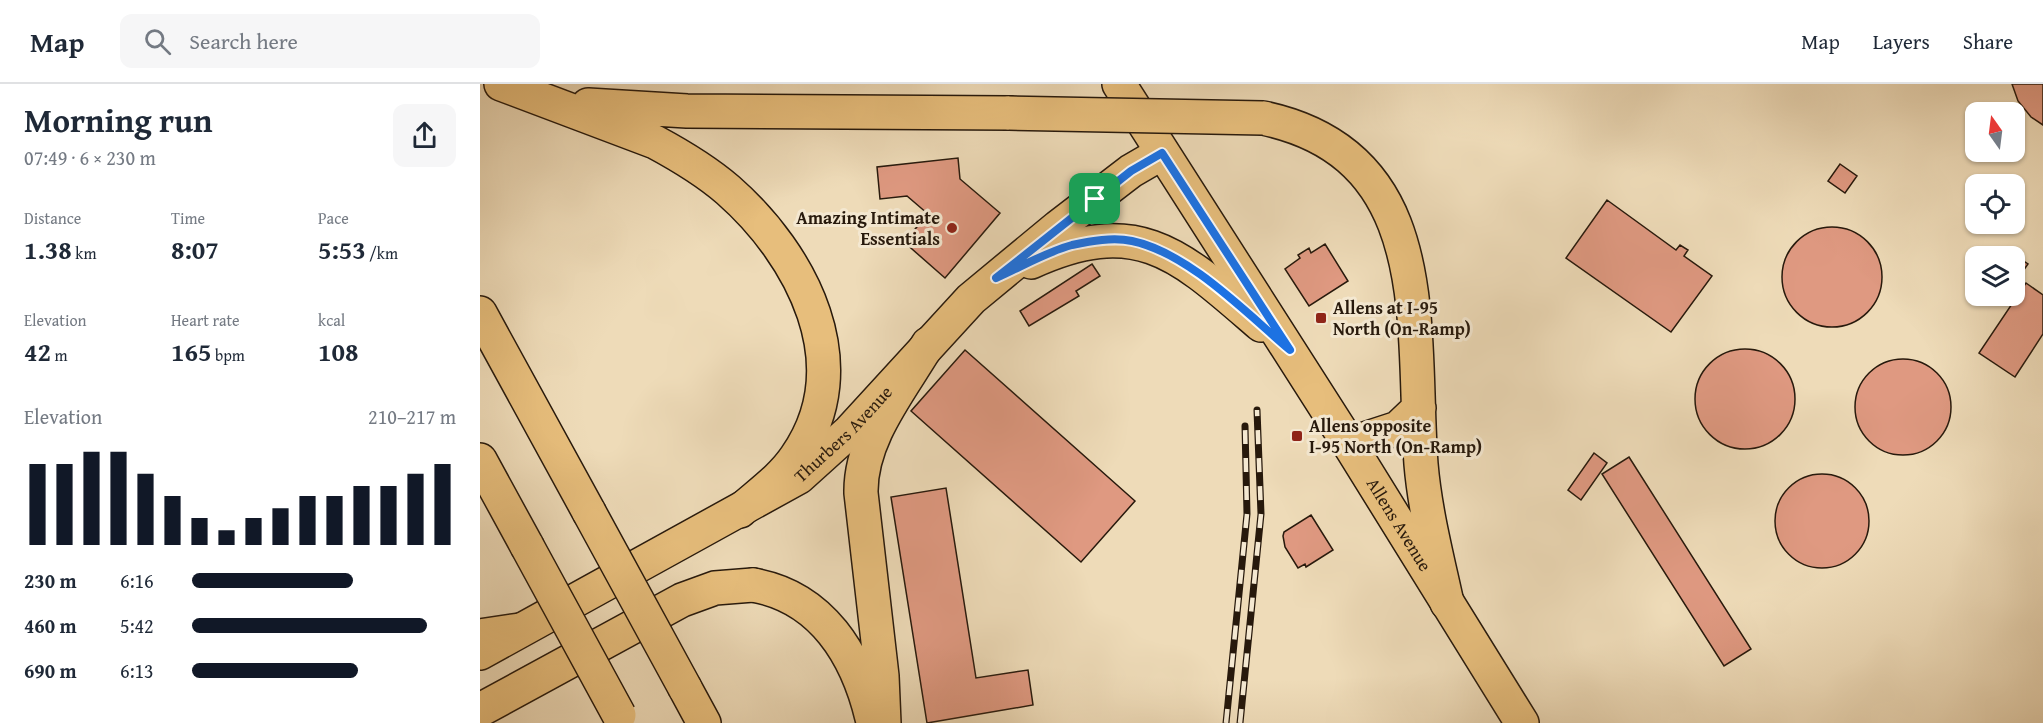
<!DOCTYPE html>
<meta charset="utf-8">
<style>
:root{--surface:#fff;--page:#f6f6f7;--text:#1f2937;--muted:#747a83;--line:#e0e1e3;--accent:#111827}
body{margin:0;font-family:"Gentium Book Plus",serif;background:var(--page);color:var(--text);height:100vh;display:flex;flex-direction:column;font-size:22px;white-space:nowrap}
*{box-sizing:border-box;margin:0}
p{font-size:20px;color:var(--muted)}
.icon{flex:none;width:33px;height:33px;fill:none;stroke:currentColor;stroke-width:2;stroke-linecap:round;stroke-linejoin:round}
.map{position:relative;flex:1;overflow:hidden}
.sheet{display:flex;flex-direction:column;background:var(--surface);width:480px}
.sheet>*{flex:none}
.needle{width:39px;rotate:346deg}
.buttons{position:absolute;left:1485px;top:18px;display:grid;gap:12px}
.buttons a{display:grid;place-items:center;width:60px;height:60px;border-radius:12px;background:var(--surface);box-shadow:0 2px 4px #0004;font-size:30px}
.pin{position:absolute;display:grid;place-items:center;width:51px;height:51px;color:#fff;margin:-26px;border-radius:12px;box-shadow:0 3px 9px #0006}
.round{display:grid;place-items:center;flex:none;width:63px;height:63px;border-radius:12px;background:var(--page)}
.summary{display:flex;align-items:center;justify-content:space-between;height:102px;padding:0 24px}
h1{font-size:33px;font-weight:600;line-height:45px}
.metrics{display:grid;grid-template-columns:repeat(3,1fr);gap:9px;height:102px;padding:6px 24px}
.metrics div{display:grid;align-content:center}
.metrics b{font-size:26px;font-weight:600}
.metrics small{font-size:16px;font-weight:400}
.metrics p{font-size:16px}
.chart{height:168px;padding:12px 24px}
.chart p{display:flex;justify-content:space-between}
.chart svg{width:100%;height:108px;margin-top:6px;stroke:var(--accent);stroke-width:6}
ul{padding:0 24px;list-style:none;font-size:20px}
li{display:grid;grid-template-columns:96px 72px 1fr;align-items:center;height:45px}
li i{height:15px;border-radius:8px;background:var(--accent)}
header{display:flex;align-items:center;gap:36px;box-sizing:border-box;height:84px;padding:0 30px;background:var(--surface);border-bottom:2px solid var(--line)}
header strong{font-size:28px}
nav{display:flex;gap:33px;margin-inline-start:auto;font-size:21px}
.search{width:420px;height:54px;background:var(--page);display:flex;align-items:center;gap:15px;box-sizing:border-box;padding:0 21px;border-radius:12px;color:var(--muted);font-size:22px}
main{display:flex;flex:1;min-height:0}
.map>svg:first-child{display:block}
</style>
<header>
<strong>Map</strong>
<div class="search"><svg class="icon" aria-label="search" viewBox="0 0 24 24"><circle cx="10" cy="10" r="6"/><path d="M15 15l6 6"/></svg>Search here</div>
<nav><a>Map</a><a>Layers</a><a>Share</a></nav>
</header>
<main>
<section class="sheet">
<div class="summary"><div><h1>Morning run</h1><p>07:49 · 6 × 230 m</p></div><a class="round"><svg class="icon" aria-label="share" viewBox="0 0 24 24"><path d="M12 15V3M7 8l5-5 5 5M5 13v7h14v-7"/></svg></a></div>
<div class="metrics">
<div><p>Distance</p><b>1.38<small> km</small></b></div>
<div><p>Time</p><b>8:07</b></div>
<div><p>Pace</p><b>5:53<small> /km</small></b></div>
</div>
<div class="metrics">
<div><p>Elevation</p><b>42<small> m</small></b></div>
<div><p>Heart rate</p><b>165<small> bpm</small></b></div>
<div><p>kcal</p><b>108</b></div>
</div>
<div class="chart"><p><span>Elevation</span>210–217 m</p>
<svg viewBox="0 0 160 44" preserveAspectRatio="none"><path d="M5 44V11M15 44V11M25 44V6M35 44V6M45 44V15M55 44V24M65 44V33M75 44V38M85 44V33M95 44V29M105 44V24M115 44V24M125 44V20M135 44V20M145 44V15M155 44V11"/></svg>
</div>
<ul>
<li><b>230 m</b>6:16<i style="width:61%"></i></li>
<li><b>460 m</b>5:42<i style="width:89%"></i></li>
<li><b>690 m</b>6:13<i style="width:63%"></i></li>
</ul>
</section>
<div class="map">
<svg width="1563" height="639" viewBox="0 0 1563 639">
<rect width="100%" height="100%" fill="#eedbb8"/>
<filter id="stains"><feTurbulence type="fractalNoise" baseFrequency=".00333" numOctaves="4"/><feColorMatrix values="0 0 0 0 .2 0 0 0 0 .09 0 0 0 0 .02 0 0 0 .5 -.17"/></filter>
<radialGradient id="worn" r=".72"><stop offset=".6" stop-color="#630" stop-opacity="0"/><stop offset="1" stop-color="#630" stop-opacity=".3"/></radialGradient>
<path fill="#df9981" stroke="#27190c" stroke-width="1.5" d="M1532,0h31v41l-12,-8 -13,-16z
M478,74l2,21 40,34 -55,65 -41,-36 24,-28 -21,-18 -27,3 -3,-32z
M1360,80l17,12 -12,17 -17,-12z
M1127,116l69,50 4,-5 8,5 -4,6 28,20 -41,56 -105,-74z
M1302 193a50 50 0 1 1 100 0a50 50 0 1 1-100 0Z
M845,160l23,37 -39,25 -24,-37 15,-11 -2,-3 11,-7 2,5z
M1539,174l9,6 -12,17 -2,-17z
M612,180l8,12 -24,15 3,5 -50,30 -9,-15z
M1546,199l17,12v39l-28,43 -36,-24z
M1215 315a50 50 0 1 1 100 0a50 50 0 1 1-100 0Z
M485,266l170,151 -54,61 -170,-151z
M1375 323a48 48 0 1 1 96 0a48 48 0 1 1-96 0Z
M1114,369l13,10 -26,37 -13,-10z
M1149,373l122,192 -27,17 -122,-192z
M1295 437a47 47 0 1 1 94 0a47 47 0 1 1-94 0Z
M466,404l30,190 52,-8 5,35 -106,18 -36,-226z
M831,431l22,35 -27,17 -1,-3 -7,4 -13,-21 -2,-11 1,-4z"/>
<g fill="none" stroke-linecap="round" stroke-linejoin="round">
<defs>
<g id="primary">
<path id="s1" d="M639,0l230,360 173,279"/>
<path d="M551,178c108,-49 149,-7 230,63"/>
<path id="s2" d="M0,569l319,-176 51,-46 121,-132 87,-72 73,-56 31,-18"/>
<path d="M0,626l202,-110 33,-12 38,-3"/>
</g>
<path id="motorway" d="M21,0l154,58c26,14 51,29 73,48 74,65 132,175 68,267 -14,21 -37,37 -56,54
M108,21l99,6 322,2
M783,34c175,37 148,208 158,346 4,47 16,93 26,139
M0,229l109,199
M869,360l49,-16 21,-20
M0,376l47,86
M273,501c69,12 104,70 119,133
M0,552l40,-6
M205,604l19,35
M404,639l-2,-47 -21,-183c-1,-55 40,-103 67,-149"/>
</defs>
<use href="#primary" stroke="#27190c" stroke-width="36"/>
<use href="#motorway" stroke="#27190c" stroke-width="36"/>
<use href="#primary" stroke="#e7be7c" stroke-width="33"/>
<use href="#motorway" stroke="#e7be7c" stroke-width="33"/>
<defs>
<path id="rail" d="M746,639l21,-209 -2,-88
M760,639l21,-209 -4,-104"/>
</defs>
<use href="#rail" stroke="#27190c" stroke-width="7"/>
<use href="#rail" stroke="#f4e8d1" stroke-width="4.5" stroke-dasharray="14" stroke-linecap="butt"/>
<defs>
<path id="motorway-bridge" d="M529,29l254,5
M109,428l96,176
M47,462l92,169"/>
</defs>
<use href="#motorway-bridge" stroke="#27190c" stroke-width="36" stroke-linecap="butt"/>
<use href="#motorway-bridge" stroke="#e7be7c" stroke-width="33"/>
</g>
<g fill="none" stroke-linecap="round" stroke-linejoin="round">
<defs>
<path id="route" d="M682,69l128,197c-44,-37 -101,-97 -158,-109 -19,-4 -41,0 -60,4 -26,7 -51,22 -76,33l135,-107z"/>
</defs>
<use href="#route" stroke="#fff" stroke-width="12"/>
<use href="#route" stroke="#1a73e8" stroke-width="8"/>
</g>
<g fill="#8f2418" stroke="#f4e8d1" stroke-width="2">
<circle cx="472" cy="144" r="6"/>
<rect x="835" y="228" width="12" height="12" rx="3"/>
<rect x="811" y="346" width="12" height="12" rx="3"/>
</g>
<g text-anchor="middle" stroke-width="6" stroke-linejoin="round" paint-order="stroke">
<g font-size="18" font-weight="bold" fill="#27190c" stroke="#f4e8d1" text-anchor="start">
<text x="460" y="140" text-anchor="end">Amazing Intimate<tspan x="460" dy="21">Essentials</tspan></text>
<text x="853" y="230">Allens at I-95<tspan x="853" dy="21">North (On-Ramp)</tspan></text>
<text x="829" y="348">Allens opposite<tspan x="829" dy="21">I-95 North (On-Ramp)</tspan></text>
</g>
<g font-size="18" fill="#27190c" stroke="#f4e8d1">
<text dy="6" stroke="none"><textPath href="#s2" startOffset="426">Thurbers Avenue</textPath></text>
<text dy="6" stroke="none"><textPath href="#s1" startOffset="522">Allens Avenue</textPath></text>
</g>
</g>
<rect width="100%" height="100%" filter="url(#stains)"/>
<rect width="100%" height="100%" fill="url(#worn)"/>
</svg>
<div class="buttons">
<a><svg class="needle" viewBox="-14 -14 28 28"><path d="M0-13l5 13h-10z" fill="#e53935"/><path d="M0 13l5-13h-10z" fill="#747a83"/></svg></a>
<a><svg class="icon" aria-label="locate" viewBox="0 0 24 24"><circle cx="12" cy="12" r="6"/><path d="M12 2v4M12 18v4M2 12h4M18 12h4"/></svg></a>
<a><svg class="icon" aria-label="layers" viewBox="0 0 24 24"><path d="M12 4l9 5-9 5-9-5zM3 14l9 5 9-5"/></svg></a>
</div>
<div class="pin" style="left:615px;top:115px;background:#1e9e55"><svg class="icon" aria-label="arrive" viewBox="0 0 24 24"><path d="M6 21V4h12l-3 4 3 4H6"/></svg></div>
</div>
</main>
